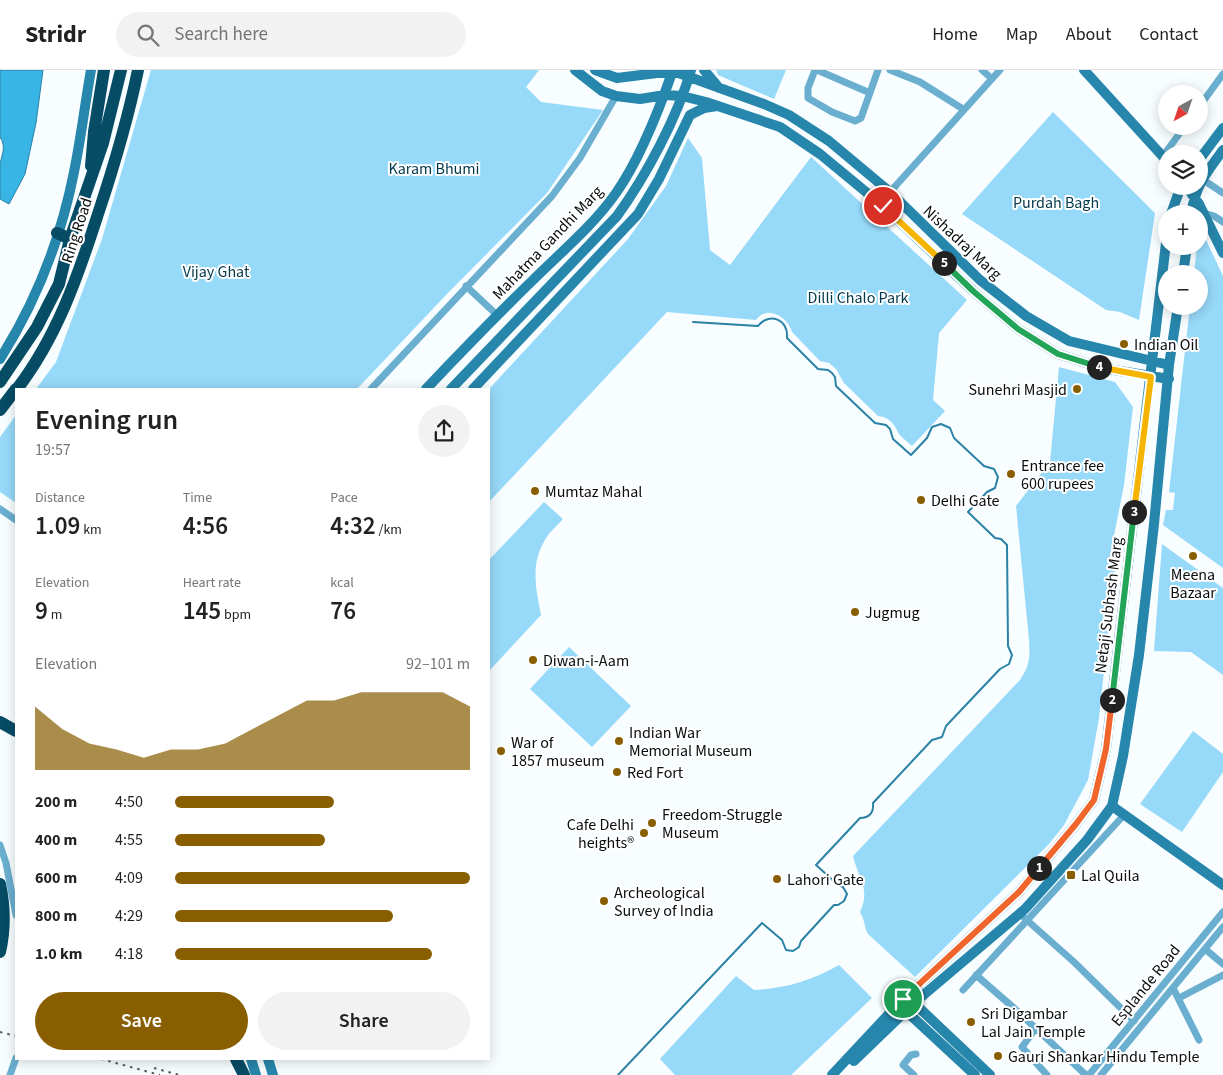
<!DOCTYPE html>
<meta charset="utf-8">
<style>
:root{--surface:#fff;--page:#f2f2f2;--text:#222;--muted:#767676;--line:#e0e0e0;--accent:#885e00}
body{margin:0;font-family:"Source Sans 3",sans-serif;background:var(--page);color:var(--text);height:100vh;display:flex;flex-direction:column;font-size:19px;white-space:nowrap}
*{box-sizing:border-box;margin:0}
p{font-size:16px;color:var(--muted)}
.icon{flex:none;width:28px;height:28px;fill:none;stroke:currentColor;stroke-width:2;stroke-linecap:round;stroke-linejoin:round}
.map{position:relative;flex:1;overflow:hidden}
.panel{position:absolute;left:15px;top:318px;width:475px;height:672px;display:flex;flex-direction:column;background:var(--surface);border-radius:0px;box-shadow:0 2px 12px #0003}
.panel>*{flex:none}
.needle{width:32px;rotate:220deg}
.tools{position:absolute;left:1158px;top:15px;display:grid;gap:10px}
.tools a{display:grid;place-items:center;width:50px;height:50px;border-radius:50%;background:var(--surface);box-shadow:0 2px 12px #0003;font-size:25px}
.pin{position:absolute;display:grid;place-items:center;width:42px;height:42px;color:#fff;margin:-21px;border:2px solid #fff;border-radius:50%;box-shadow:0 1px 5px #0007}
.km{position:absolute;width:25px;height:25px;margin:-12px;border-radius:50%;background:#222;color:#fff;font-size:14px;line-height:25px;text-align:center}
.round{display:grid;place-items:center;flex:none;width:52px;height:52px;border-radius:26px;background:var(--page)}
.overview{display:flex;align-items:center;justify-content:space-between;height:85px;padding:0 20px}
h1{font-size:28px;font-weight:600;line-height:38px}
.stats{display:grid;grid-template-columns:repeat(3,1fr);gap:8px;height:85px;padding:5px 20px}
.stats div{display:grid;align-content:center}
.stats b{font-size:25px;font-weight:600}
.stats small{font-size:14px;font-weight:400}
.stats p{font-size:14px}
.chart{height:140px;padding:10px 20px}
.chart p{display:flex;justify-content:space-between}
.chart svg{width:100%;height:90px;margin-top:5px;fill:var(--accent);opacity:.7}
.primary-button{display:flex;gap:10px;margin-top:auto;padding:10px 20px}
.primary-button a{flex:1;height:58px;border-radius:30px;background:var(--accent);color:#fff;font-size:20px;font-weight:600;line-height:58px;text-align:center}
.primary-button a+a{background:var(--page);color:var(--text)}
ul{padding:0 20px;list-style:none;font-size:16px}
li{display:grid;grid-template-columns:80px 60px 1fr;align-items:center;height:38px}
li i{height:12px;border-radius:6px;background:var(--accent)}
header{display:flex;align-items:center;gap:30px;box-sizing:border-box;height:70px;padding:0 25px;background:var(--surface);border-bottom:1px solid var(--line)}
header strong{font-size:24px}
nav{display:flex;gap:28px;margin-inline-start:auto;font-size:18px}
.search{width:350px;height:45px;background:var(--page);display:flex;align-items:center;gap:12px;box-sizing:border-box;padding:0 18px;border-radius:28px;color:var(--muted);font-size:19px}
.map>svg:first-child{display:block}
</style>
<header>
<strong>Stridr</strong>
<div class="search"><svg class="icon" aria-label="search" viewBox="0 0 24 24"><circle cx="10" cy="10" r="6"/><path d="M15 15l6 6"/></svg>Search here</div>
<nav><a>Home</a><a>Map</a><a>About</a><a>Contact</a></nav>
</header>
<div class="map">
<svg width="1223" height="1005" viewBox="0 0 1223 1005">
<rect width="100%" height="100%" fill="#f8fdff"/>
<path fill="#97d9f8" d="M151,0h388l-13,17 15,15 62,8 -56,83 -101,102 -89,94h-321l20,-27 46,-123z
M716,0h70l-12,29 -56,-24z
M1053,42l102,101 -16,107 -19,-8 -14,-2 -144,-96z
M688,68l14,20 8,92 20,15 81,-108 156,143 -28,33 -6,67 12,11 -33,35c-4,-4 -10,-8 -13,-12 -5,-10 -9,-17 -21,-18l-34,-33 -8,-14 -7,-6 -9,-2 -28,-29c-4,-15 -25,-28 -36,-12l-89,-8 -178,190v-113l139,-150 38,-53z
M1200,157l23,49v292l-60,-43 3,-15h7l2,-17 -6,-1 21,-186h9v-32h-5l3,-28h2z
M1059,297l56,15 18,25 -9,78 -16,81 7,2 -16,150 -11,62 -24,45 -15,19 -134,133 -47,-43c-4,-7 -3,-14 -8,-22 11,-24 -2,-34 -7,-56l167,-176c10,-15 10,-22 9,-40l-13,-134 34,-44z
M16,345v88l-16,-11v-55z
M544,432l19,17c-6,7 -14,13 -18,21 -15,24 -9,50 -4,75l-52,56v-111z
M1162,474l61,44v87l-32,-23 -37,-1z
M569,577l62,59 -39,41 -62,-58z
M1193,661l30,23v18l-41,60 -42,-28z
M839,895l33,33 -81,77h-116l-15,-16 76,-83 18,14c33,-2 56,-9 85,-25z"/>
<path fill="#38b4e5" stroke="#2a82a5" d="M0,0h43l-7,53 -11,51 -16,30 -9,-5c0,-11 0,-23 0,-34 1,-9 7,-18 0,-28z"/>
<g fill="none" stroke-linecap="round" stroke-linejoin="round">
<path stroke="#2a82a5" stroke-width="2" d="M618,1005l144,-152 20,17 4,10 7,1 6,-4 2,-6 33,-36h4l6,-4 3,-7 -4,-7 -6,-3 -21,-19 44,-47c9,0 14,-5 13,-15l59,-63 10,-3 4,-11 54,-57 9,-5 3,-9 -4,-9 -1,-101 -6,-6 -6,-1 -27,-26 19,-20 8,-4 3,-11 -4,-8 -10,-3 -30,-28 -4,-10 -9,-4 -9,3 -5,11 -16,17 -18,-16 -3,-10 -4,-4 -11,-2 -39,-37 -1,-9 -3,-4 -4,-3 -10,-1 -31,-31c2,-19 -18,-26 -29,-12l-65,-4"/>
<path stroke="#6aafcf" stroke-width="7" d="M815,0l-7,18v10l24,14 23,9 6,-3 17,-48
M817,0l53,23
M890,0l30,12 43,27
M982,0l10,9
M1199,37l24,-33
M1163,86l22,-30
M1208,113l15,10
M890,122l110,-122
M1204,143l10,3 9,6
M466,216l31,29
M371,319l181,-193 28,-38 36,-62
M0,439l16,11
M0,775l6,18 10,52
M1020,844l54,48 60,59
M1205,879l18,15
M976,905l39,34 71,66
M1173,918l26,52
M963,920l161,-175
M1179,928l44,-23
M1036,958l-14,19 25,28
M10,1005l6,-17
M914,1005l-11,-10 8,-10 5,-1
M1089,1005l134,-163
M1101,1005l122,-148"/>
<path stroke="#2786ab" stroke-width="10" d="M575,0l27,21 14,5 24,3 25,-4 17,1 24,6 74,25 40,27 63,52 90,85 45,38 40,25 44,14 67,11
M595,0l22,8 56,-7 91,33 25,11 40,26 61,51 90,88 46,36 43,25 100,24
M704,0l15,18
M1084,0l82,90
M1199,90l24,-32
M1186,116l13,18 24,49
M1171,144l10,-28
M1191,144c5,-29 15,-41 32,-64
M1183,204l4,-28
M0,289c36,-57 61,-121 74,-187 7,-34 11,-68 17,-102
M426,319c35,-37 70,-73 106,-108 28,-28 61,-55 84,-88 24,-34 43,-83 57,-123
M451,319l166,-173c29,-40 60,-98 74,-146
M473,319l165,-175 21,-35 31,-64 14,-7 13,-2
M1112,736l111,79
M910,932l4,1 76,72
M904,935l2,6 69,64
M251,989l5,16
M268,989l5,16
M854,991l60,-58 111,-94 62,-69 25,-34 11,-50 16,-101 15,-131 15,-159 9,-59
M832,1005l71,-76 116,-107 57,-68 18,-24 12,-51 60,-506"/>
<path stroke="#064c65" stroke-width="12" d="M91,96l3,-34 10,-62
M57,163l13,6
M0,312l37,-55 22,-43 11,-45 33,-96 18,-73
M17,319c40,-52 61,-113 81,-175 16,-48 30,-95 40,-144
M0,340l16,-21
M0,652l16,9
M0,814c5,23 5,46 0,68
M236,989l8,16"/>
<path stroke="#565b5d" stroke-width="2" stroke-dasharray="2.5 5" stroke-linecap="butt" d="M0,962l16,4
M101,989l59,16
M154,998l25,7"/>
</g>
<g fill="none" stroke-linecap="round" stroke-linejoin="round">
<defs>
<path id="split-1" d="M903,929l116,-107 20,-24"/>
<path id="split-2" d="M1039,798l37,-44 18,-24 12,-51 6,-49"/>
<path id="split-3" d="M1112,630l22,-188"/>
<path id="split-4" d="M1099,297l52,10 -17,135"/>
<path id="split-5" d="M944,193l29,28 45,38 40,25 41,13"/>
<path id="split-6" d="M883,136l61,57"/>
</defs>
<use href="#split-1" stroke="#fff" stroke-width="10"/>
<use href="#split-2" stroke="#fff" stroke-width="10"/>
<use href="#split-3" stroke="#fff" stroke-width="10"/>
<use href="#split-4" stroke="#fff" stroke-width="10"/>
<use href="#split-5" stroke="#fff" stroke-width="10"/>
<use href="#split-6" stroke="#fff" stroke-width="10"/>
<use href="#split-1" stroke="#f0652b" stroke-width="6"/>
<use href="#split-2" stroke="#f0652b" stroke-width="6"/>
<use href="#split-3" stroke="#22a559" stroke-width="6"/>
<use href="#split-4" stroke="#f5b400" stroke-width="6"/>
<use href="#split-5" stroke="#22a559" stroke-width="6"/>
<use href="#split-6" stroke="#f5b400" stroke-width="6"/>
</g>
<g fill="#885e00" stroke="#fff" stroke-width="2">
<circle cx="1124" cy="274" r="5"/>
<circle cx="1077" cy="319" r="5"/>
<circle cx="1011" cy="404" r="5"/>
<circle cx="535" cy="421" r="5"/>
<circle cx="921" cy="430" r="5"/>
<circle cx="1193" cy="486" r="5"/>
<circle cx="855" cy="542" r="5"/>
<circle cx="533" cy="590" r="5"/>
<circle cx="619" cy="671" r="5"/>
<circle cx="501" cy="681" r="5"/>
<circle cx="617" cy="702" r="5"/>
<circle cx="652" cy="753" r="5"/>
<circle cx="644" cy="763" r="5"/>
<rect x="1066" y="800" width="10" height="10" rx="2.5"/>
<circle cx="777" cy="809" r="5"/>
<circle cx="604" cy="831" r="5"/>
<circle cx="971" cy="952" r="5"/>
<circle cx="998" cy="986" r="5"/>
</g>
<g text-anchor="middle" stroke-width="4" stroke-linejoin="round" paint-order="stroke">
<g font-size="16" fill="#00384b" stroke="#fff">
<text x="434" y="104">Karam Bhumi</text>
<text x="1056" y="138">Purdah Bagh</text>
<text x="216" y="207">Vijay Ghat</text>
<text x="858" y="233">Dilli Chalo Park</text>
</g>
<g font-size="16" fill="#090d0f" stroke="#fff">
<text transform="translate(76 160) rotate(-72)" y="6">Ring Road</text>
<text transform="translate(547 172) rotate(-46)" y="6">Mahatma Gandhi Marg</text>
<text transform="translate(963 172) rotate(43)" y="6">Nishadraj Marg</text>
<text transform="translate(1108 535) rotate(-83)" y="6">Netaji Subhash Marg</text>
<text transform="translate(1145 915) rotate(-51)" y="6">Esplande Road</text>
</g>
<g font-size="16" fill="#090d0f" stroke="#fff" text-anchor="start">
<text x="1134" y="280">Indian Oil</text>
<text x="1067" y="325" text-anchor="end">Sunehri Masjid</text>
<text x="1021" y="401">Entrance fee<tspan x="1021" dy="18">600 rupees</tspan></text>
<text x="545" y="427">Mumtaz Mahal</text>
<text x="931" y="436">Delhi Gate</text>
<text x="1193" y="510" text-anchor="middle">Meena<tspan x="1193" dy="18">Bazaar</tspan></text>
<text x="865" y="548">Jugmug</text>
<text x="543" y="596">Diwan-i-Aam</text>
<text x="629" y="668">Indian War<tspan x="629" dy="18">Memorial Museum</tspan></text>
<text x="511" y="678">War of<tspan x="511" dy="18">1857 museum</tspan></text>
<text x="627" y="708">Red Fort</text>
<text x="662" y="750">Freedom-Struggle<tspan x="662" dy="18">Museum</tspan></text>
<text x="634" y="760" text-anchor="end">Cafe Delhi<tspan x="634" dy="18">heights®</tspan></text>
<text x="1081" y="811">Lal Quila</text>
<text x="787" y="815">Lahori Gate</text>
<text x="614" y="828">Archeological<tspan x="614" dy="18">Survey of India</tspan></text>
<text x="981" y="949">Sri Digambar<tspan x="981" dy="18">Lal Jain Temple</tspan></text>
<text x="1008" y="992">Gauri Shankar Hindu Temple</text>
</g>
</g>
</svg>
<div class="tools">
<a><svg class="needle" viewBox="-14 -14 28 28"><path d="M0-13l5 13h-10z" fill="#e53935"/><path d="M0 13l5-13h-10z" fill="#767676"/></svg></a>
<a><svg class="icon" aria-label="layers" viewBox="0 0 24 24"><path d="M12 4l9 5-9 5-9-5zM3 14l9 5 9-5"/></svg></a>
<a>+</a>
<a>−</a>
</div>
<div class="pin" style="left:903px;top:929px;background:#1e9e55"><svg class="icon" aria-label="arrive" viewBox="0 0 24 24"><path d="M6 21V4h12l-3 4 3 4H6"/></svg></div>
<div class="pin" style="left:883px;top:136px;background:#d93025"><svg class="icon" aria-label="check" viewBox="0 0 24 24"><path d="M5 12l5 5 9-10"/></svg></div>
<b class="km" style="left:1039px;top:798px">1</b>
<b class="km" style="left:1112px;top:630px">2</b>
<b class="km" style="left:1134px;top:442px">3</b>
<b class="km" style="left:1099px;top:297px">4</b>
<b class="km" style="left:944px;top:193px">5</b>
<section class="panel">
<div class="overview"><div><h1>Evening run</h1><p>19:57</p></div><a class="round"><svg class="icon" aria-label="share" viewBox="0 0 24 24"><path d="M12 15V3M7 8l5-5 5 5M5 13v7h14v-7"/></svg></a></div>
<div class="stats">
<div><p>Distance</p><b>1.09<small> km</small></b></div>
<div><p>Time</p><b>4:56</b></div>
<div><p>Pace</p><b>4:32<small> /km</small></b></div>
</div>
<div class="stats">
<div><p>Elevation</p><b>9<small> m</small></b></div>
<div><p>Heart rate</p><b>145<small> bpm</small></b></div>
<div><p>kcal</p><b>76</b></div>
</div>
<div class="chart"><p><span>Elevation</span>92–101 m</p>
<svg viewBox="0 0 160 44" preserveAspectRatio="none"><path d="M0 44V13L10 24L20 31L30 34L40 38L50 34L60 34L70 31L80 24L90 17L100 10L110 10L120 6L130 6L140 6L150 6L160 13V44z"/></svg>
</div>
<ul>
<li><b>200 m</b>4:50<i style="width:54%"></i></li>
<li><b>400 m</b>4:55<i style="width:51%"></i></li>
<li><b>600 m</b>4:09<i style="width:100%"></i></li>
<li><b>800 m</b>4:29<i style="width:74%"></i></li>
<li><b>1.0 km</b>4:18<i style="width:87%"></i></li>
</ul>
<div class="primary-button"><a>Save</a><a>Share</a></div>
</section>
</div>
